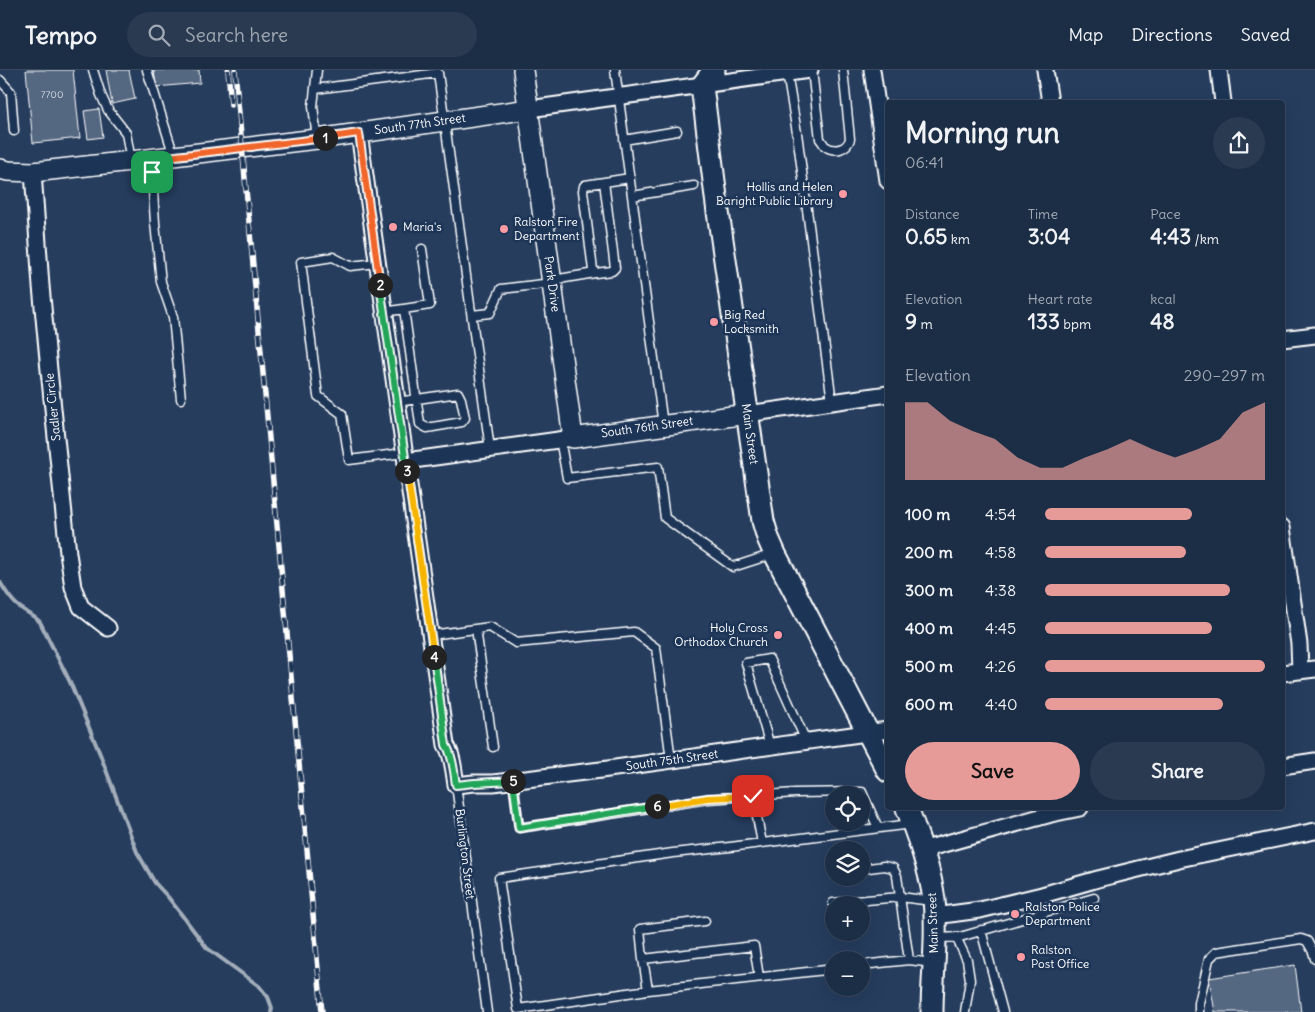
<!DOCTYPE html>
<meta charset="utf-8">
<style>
:root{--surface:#1c2e46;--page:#293a51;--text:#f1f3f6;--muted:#a0a8b3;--line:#3a4a5f;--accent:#e69b98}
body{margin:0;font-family:Delius,sans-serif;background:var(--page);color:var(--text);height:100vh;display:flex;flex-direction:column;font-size:19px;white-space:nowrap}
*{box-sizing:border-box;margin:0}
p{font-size:16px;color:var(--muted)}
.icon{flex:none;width:28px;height:28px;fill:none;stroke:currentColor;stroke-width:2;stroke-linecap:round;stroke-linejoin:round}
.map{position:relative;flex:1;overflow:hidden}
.sheet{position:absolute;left:885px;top:30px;width:400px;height:710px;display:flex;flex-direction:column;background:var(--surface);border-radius:5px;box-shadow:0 5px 20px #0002,0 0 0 1px var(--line)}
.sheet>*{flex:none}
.fabs{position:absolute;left:825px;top:716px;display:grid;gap:10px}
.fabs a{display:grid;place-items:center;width:45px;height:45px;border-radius:50%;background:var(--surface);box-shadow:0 5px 20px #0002,0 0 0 1px var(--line);font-size:25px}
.pin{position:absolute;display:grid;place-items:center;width:42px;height:42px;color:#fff;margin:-21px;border-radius:10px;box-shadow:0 2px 8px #0006}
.km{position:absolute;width:25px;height:25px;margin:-12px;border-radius:50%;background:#222;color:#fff;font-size:14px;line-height:25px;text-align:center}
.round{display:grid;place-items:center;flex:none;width:52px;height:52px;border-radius:26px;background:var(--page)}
.headline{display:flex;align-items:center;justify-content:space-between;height:85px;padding:0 20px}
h1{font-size:28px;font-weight:700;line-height:38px}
.figures{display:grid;grid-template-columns:repeat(3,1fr);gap:8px;height:85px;padding:5px 20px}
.figures div{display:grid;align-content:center}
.figures b{font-size:21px;font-weight:700}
.figures small{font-size:14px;font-weight:400}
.figures p{font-size:14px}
.chart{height:140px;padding:10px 20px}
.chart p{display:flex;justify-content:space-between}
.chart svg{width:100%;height:90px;margin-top:5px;fill:var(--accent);opacity:.7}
.action{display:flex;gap:10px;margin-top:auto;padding:10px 20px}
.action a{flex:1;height:58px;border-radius:30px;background:var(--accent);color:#111;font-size:20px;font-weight:700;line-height:58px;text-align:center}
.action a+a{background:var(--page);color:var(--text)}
ul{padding:0 20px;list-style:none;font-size:16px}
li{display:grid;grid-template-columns:80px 60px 1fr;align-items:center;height:38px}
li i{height:12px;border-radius:6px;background:var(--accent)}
header{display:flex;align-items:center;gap:30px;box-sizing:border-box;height:70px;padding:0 25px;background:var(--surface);border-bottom:1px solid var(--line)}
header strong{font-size:24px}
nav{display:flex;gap:28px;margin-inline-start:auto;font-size:18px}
.search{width:350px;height:45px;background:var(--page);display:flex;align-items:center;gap:12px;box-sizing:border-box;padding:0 18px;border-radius:28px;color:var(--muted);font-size:19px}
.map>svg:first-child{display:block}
</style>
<header>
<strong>Tempo</strong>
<div class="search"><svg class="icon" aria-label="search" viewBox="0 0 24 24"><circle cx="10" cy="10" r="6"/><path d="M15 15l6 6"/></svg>Search here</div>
<nav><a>Map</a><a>Directions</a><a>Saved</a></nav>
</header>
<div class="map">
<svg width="1315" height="942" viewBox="0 0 1315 942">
<rect width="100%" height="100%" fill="#263d5e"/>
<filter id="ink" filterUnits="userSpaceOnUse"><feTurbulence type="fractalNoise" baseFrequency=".02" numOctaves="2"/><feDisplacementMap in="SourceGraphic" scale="10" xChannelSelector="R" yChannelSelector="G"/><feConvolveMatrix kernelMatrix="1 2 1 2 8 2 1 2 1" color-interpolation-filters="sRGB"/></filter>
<g filter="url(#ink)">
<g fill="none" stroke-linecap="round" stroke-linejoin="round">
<path stroke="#a4aebb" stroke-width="4" d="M0,512c5,8 9,16 17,23 8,7 15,9 23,17l30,60 30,72 37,98 18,31 13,14 39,51 52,38 9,11 4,11 -1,4"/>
</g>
<path fill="#556781" stroke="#fff" d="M26,0h47l7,68 -47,5z
M106,0h23l6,29 -23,5z
M154,0h45l1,13 -44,4z
M99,39l4,28 -15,2 -4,-28z
M1295,895l6,47h-86l-6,-34z"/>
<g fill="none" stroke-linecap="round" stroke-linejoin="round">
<defs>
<path id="service" d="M93,0l8,25 7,15 18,23 5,28
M147,0l27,86
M615,0l48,355
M812,0l8,69c2,2 4,6 5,7 10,7 22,3 25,-7l-7,-69
M787,3l10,60 35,269
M0,10l11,12 3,39
M315,19l123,-16 52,376
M317,69l-4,-33 4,-36
M624,70l53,-9
M151,89l4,64 6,59 12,35 8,82
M604,112l11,86 -3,3 -17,2 -2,-3 -10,-79 1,-5 1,-1 45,-7
M632,126l62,-10
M377,193l-27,3 -17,-9 -32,5 17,134 24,18 7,46 55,-7
M553,210l42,-7
M384,242l46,-7 -8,-56
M472,245l18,-2 11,-24 51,-6
M397,332l61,-9 3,6 4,19 -3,4 -35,6 -7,-4 -16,-115
M560,369l7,39 91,-11 7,51 68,49 40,-13
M476,559l17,118
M431,565l59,-8 26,16 118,-11 22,16 15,112
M770,676l-24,-83 23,-4 37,82
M513,710l6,48 189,-29 87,-6 67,-1 16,36
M456,715l31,227
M753,726l9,47
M861,799l23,-3 9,2 4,8 12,84
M833,833l67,-6 32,4
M981,860l22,82
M956,867l11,23 3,20 -5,32
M938,868l22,-1 134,-39
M643,889l-3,-30 65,-8
M861,895l48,-5 24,3
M834,899l-186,21 -130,19 -19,-131 174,-25 57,-6 181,-23
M648,920l-5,-31 111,-13 5,31
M1199,942v-9l10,-44 7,-7 85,-13 6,2 6,11 2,7"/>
<path id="minor" d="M872,0l16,111
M1045,0l5,32
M1219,0l4,32
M529,39l281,-39
M359,63l87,612c7,10 8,28 10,40l18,-2h19l108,-13 287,-40
M33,102l8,114 8,84 19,183 5,34 8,20 27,21
M1282,269l33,-4
M747,344l141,-20
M406,391l167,-23
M1282,457l17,117 1,27
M1282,603l33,-4
M1282,696l33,-5
M922,780l129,-36 29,-6
M935,846l45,-6 62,-15 56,-16 81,-20 136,-28"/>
<path id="tertiary" d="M523,0l50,368 174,-24
M0,99l8,2 25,1 98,-11 186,-22 212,-30"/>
<path id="secondary" d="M714,0l-12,16 15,119 46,316 5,17 7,16 113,217
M907,738c11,29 23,60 27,92 4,38 -2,75 -2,112"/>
</defs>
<use href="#service" stroke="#fff" stroke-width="11"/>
<use href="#minor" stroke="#fff" stroke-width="19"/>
<use href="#tertiary" stroke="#fff" stroke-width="22"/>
<use href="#secondary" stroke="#fff" stroke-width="25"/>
<use href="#service" stroke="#1d3557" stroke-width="8"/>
<use href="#minor" stroke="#1d3557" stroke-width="15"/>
<use href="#tertiary" stroke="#1d3557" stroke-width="19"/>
<use href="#secondary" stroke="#1d3557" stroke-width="21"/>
<defs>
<path id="rail" d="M228,0l3,35
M235,0l87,942"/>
</defs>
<use href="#rail" stroke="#fff" stroke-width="5.5"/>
<use href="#rail" stroke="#1d3557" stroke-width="4" stroke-dasharray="11" stroke-linecap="butt"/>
</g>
</g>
<g fill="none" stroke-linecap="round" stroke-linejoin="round" filter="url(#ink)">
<defs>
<path id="split-1" d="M152,102l-1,-13 174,-21"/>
<path id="split-2" d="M325,68l34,-5 21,152"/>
<path id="split-3" d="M380,215l27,186"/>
<path id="split-4" d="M407,401l27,186"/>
<path id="split-5" d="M434,587l12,88c7,11 8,27 10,40l18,-2 39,-2"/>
<path id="split-6" d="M513,711l6,47 138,-22"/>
<path id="split-7" d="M657,736l51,-8 45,-2"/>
</defs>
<use href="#split-1" stroke="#fff" stroke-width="10"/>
<use href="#split-2" stroke="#fff" stroke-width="10"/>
<use href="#split-3" stroke="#fff" stroke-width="10"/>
<use href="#split-4" stroke="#fff" stroke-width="10"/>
<use href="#split-5" stroke="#fff" stroke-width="10"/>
<use href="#split-6" stroke="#fff" stroke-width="10"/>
<use href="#split-7" stroke="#fff" stroke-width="10"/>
<use href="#split-1" stroke="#f0652b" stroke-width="6"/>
<use href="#split-2" stroke="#f0652b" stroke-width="6"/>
<use href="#split-3" stroke="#22a559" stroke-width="6"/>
<use href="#split-4" stroke="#f5b400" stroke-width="6"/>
<use href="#split-5" stroke="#22a559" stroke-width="6"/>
<use href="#split-6" stroke="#22a559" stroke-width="6"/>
<use href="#split-7" stroke="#f5b400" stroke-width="6"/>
</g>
<g fill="#ff9aa2" stroke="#1d3557" stroke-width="2">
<circle cx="843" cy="124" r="5"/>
<circle cx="393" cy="157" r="5"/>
<circle cx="504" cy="159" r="5"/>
<circle cx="714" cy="252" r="5"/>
<circle cx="778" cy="565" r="5"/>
<circle cx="1015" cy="844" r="5"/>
<circle cx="1021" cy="887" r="5"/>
</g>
<g text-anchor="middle" stroke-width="5" stroke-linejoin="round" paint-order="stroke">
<g font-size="10" fill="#d4d9e0">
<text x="52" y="28">7700</text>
</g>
<g font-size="12" fill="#fff" stroke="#1d3557">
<text transform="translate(420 54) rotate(-8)" y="4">South 77th Street</text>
<text transform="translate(552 214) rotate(82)" y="4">Park Drive</text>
<text transform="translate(53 337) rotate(-96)" y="4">Sadler Circle</text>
<text transform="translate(647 357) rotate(-8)" y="4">South 76th Street</text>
<text transform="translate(750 364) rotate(82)" y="4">Main Street</text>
<text transform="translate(672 690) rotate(-8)" y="4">South 75th Street</text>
<text transform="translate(465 784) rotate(83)" y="4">Burlington Street</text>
<text transform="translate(933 853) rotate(-92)" y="4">Main Street</text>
</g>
<g font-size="12" fill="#fff" stroke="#1d3557" text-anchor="start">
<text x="833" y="121" text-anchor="end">Hollis and Helen<tspan x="833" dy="14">Baright Public Library</tspan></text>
<text x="514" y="156">Ralston Fire<tspan x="514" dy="14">Department</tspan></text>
<text x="403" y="161">Maria's</text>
<text x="724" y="249">Big Red<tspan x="724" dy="14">Locksmith</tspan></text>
<text x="768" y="562" text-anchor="end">Holy Cross<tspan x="768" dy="14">Orthodox Church</tspan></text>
<text x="1025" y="841">Ralston Police<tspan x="1025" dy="14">Department</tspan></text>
<text x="1031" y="884">Ralston<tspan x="1031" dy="14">Post Office</tspan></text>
</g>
</g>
</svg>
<div class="fabs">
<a><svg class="icon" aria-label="locate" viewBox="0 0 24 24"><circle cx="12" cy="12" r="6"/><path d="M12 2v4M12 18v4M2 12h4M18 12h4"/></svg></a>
<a><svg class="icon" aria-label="layers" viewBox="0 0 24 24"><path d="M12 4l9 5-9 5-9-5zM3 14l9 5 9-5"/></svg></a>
<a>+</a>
<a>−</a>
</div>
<div class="pin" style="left:152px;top:102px;background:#1e9e55"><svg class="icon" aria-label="arrive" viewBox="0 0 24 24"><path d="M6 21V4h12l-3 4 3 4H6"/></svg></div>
<div class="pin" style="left:753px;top:726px;background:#d93025"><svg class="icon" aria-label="check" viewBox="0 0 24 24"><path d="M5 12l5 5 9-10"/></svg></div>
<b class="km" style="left:325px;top:68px">1</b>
<b class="km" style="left:380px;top:215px">2</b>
<b class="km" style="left:407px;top:401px">3</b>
<b class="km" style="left:434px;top:587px">4</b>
<b class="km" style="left:513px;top:711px">5</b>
<b class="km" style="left:657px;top:736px">6</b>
<section class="sheet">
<div class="headline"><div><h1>Morning run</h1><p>06:41</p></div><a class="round"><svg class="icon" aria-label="share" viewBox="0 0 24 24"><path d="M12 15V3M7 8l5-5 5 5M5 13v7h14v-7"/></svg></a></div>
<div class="figures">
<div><p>Distance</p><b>0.65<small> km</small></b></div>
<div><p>Time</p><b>3:04</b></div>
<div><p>Pace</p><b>4:43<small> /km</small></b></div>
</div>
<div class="figures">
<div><p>Elevation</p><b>9<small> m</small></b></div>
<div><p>Heart rate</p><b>133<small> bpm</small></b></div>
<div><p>kcal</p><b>48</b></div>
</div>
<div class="chart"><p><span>Elevation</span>290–297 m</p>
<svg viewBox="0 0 160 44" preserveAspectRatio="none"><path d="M0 44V6L10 6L20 15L30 20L40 24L50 33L60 38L70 38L80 33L90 29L100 24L110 29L120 33L130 29L140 24L150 11L160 6V44z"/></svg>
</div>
<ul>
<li><b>100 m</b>4:54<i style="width:67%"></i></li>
<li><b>200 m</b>4:58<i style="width:64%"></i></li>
<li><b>300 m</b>4:38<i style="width:84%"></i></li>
<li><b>400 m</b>4:45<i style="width:76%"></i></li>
<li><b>500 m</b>4:26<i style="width:100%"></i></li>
<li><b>600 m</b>4:40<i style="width:81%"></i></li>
</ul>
<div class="action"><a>Save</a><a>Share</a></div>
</section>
</div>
